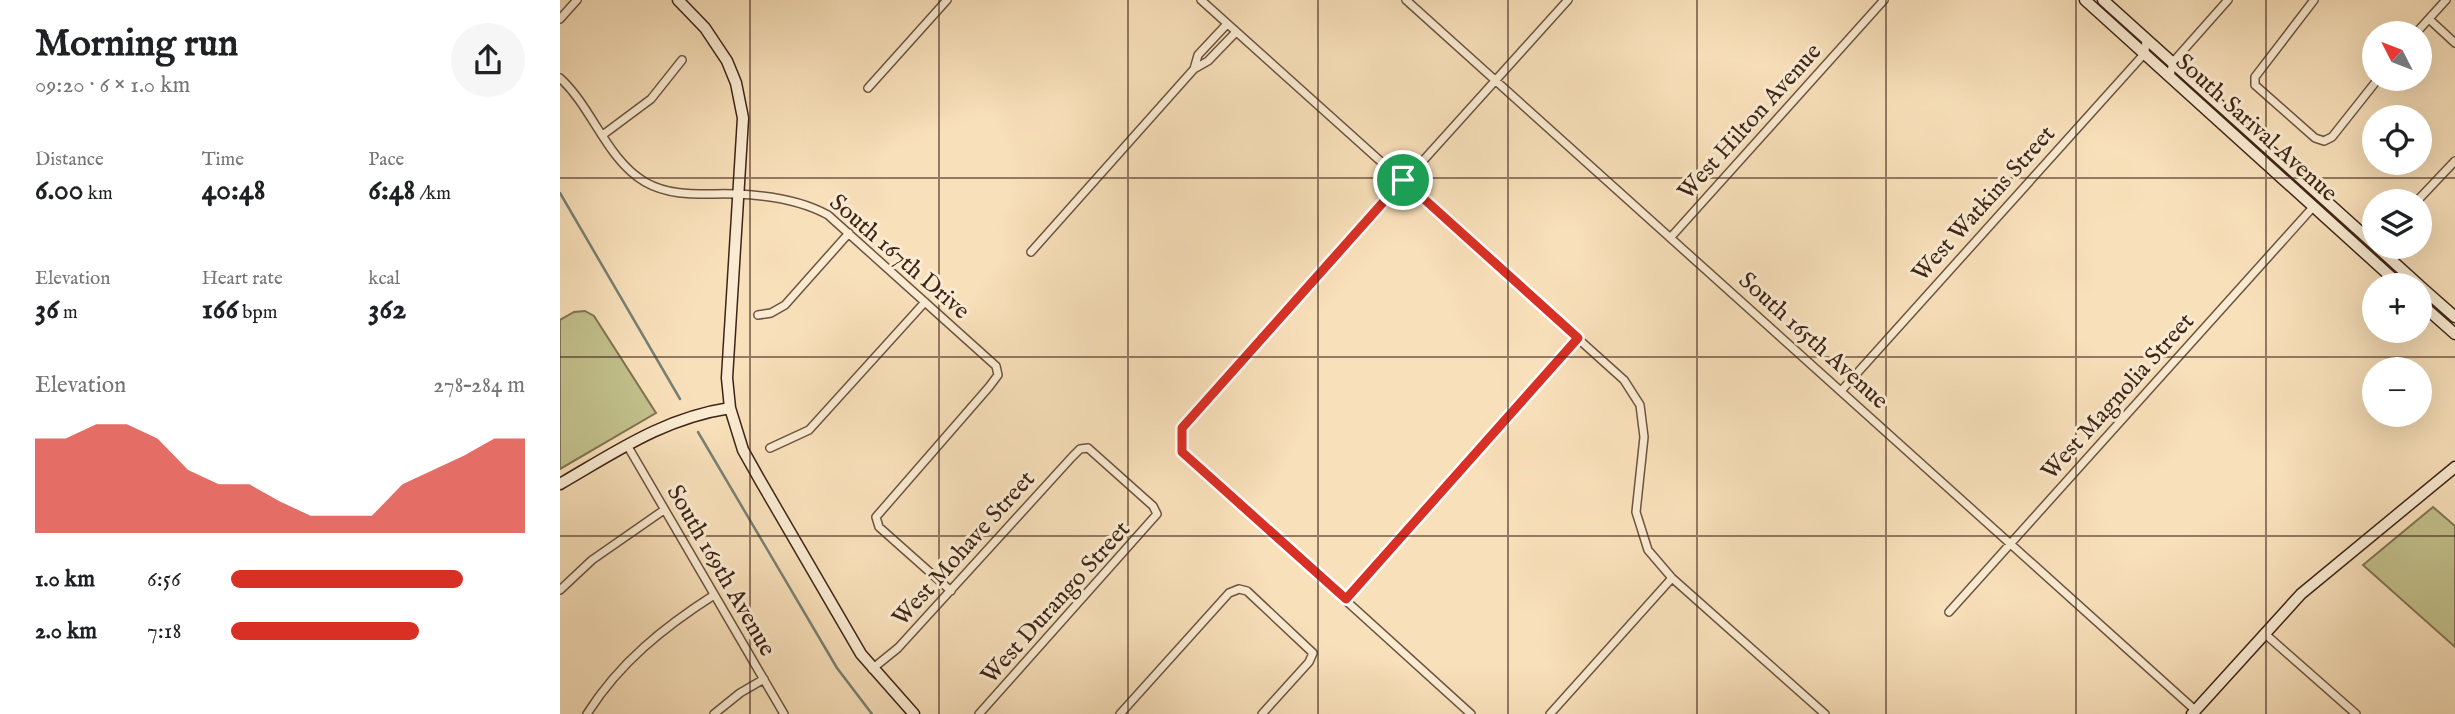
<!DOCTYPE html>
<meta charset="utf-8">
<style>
:root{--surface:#fff;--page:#f6f6f6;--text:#202124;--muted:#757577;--accent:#d93025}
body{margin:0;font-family:"IM FELL English",serif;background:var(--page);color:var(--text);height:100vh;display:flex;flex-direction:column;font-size:26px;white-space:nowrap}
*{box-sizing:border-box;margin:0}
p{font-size:23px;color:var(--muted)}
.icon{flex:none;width:38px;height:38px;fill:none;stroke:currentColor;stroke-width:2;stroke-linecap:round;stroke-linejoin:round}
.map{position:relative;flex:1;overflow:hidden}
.drawer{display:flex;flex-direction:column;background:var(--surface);width:560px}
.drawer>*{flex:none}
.needle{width:46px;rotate:312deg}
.tools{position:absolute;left:1802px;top:21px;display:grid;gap:14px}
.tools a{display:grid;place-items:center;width:70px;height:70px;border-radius:50%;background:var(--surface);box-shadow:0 7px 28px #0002;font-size:35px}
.pin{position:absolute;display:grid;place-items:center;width:60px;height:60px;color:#fff;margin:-30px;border:4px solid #fff;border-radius:50%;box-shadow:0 2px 7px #0007}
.round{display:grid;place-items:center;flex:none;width:74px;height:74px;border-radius:37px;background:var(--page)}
.headline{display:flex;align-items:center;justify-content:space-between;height:119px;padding:0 35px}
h1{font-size:38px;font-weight:800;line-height:52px}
.stats{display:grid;grid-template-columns:repeat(3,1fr);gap:10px;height:119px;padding:7px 35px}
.stats div{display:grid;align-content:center}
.stats b{font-size:30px;font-weight:800}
.stats small{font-size:19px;font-weight:400}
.stats p{font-size:19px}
.chart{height:196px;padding:14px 35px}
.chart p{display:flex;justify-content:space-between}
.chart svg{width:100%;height:126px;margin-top:7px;fill:var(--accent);opacity:.7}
ul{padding:0 35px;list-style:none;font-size:23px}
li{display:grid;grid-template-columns:112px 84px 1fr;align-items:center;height:52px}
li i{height:18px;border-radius:9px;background:var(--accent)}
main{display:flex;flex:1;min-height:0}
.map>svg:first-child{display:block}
</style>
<main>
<section class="drawer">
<div class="headline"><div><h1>Morning run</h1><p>09:20 · 6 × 1.0 km</p></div><a class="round"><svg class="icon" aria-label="share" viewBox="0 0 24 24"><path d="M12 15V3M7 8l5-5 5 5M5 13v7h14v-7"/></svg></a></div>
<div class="stats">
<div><p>Distance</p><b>6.00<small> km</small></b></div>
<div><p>Time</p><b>40:48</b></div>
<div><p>Pace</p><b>6:48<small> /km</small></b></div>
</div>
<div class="stats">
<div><p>Elevation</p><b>36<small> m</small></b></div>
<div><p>Heart rate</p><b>166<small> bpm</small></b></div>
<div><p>kcal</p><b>362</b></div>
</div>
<div class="chart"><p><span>Elevation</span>278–284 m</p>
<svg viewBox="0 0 160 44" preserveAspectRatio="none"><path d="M0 44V11L10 11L20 6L30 6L40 11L50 22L60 27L70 27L80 33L90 38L100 38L110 38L120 27L130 22L140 17L150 11L160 11V44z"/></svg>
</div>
<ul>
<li><b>1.0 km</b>6:56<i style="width:79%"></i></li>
<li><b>2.0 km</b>7:18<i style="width:64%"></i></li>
</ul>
</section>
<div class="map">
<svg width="1895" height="714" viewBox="0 0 1895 714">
<rect width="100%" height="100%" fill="#f8e0ba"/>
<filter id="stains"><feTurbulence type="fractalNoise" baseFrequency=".00286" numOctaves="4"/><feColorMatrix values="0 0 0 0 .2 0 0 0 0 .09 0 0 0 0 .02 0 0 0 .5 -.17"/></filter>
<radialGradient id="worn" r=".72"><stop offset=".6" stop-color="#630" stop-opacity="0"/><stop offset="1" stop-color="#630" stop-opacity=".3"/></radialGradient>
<path fill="#c2c18c" stroke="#807352" stroke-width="2" d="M25,311l9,5 62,97 -96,56v-149l14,-8z
M1873,507l22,19v121l-92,-82z"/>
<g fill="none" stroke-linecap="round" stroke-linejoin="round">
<path stroke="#778074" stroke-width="2.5" d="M0,193l120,206
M138,432l139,236 35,46"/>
<defs>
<path id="street" d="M641,0l423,380 16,25 4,32 -8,75 12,38 24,28 153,136
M846,0l789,710
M1754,0l-59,77v8l60,53 9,3 8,-4 46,-58
M0,19l17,-19
M1869,19l26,24
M1856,33l30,-33
M634,69l4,-14 29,-31
M1610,76l3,-14 55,-62
M0,78c32,29 47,82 85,104 28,16 59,11 90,12 31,1 66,6 93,21l168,151 2,9 -9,12 -113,130 3,10 72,64
M308,88l79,-88
M44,134l47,-35 31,-39
M1857,201l38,-40
M1111,237l213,-237
M471,252l163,-183 14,-8 28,-29
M198,315l13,-2 14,-8 64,-72
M1281,391l304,-338 1,-15
M67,445l157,269
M210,448l39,-18 116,-128
M0,590l32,-30 72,-50
M786,599l232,-261
M1389,612l365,-406
M1704,633l92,81
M312,669l26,-21 174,-191 8,-8 8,-1 65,58 4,8 -178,200
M27,714c32,-51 77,-87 127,-119
M154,714l26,-21 24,-14
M560,714l109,-121 10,-4 8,2 66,62 -4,9 -47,52
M911,714l-289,-262v-24l386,-428
M990,714l122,-136"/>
<path id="secondary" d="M118,0l27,28 22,33 9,22 7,35 -16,260 3,30 13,42 18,32 100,172 53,60
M1525,0l315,285
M1543,0l272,245
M1817,247l42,38
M1860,286l35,31
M1860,303l35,31
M0,484c57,-33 104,-66 170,-76
M1632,714l109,-120 154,-127"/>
</defs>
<use href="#street" stroke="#6c5440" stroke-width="10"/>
<use href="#secondary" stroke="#3e2518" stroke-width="13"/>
<use href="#street" stroke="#faebd2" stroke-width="7"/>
<use href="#secondary" stroke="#faebd2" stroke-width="10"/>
</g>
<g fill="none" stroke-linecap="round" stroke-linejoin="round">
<defs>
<path id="route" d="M843,180l175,158 -232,261 -164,-147v-24z"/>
</defs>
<use href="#route" stroke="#fff" stroke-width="14"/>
<use href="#route" stroke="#d93025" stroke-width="9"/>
</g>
<path fill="none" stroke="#3e2518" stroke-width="2" stroke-opacity="0.55" d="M190,0v714M379,0v714M568,0v714M758,0v714M948,0v714M1137,0v714M1326,0v714M1516,0v714M1706,0v714M0,178h1895M0,357h1895M0,536h1895"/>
<g text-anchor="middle" stroke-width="6" stroke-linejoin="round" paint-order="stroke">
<g font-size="24" fill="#3e2518" stroke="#faebd2">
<text transform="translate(1189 121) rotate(-48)" y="8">West Hilton Avenue</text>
<text transform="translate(1697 127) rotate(42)" y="8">South Sarival Avenue</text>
<text transform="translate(1423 203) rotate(-48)" y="8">West Watkins Street</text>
<text transform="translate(340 256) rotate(41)" y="8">South 167th Drive</text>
<text transform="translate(1254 340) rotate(42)" y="8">South 165th Avenue</text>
<text transform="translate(1557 396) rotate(-48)" y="8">West Magnolia Street</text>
<text transform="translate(403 548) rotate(-48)" y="8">West Mohave Street</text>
<text transform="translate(162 570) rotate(60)" y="8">South 169th Avenue</text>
<text transform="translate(495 602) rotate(-48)" y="8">West Durango Street</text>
</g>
</g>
<rect width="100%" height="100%" filter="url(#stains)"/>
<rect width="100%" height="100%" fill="url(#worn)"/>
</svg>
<div class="tools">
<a><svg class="needle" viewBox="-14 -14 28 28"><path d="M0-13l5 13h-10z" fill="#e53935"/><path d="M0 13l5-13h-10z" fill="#757577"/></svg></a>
<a><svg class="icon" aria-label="locate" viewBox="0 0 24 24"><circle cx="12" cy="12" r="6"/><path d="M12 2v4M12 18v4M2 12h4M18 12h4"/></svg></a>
<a><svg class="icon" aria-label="layers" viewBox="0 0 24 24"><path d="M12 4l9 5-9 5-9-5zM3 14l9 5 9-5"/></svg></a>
<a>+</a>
<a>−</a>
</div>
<div class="pin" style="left:843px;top:180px;background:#1e9e55"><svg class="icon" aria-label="arrive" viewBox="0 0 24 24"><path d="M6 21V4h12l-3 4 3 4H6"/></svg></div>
</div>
</main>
